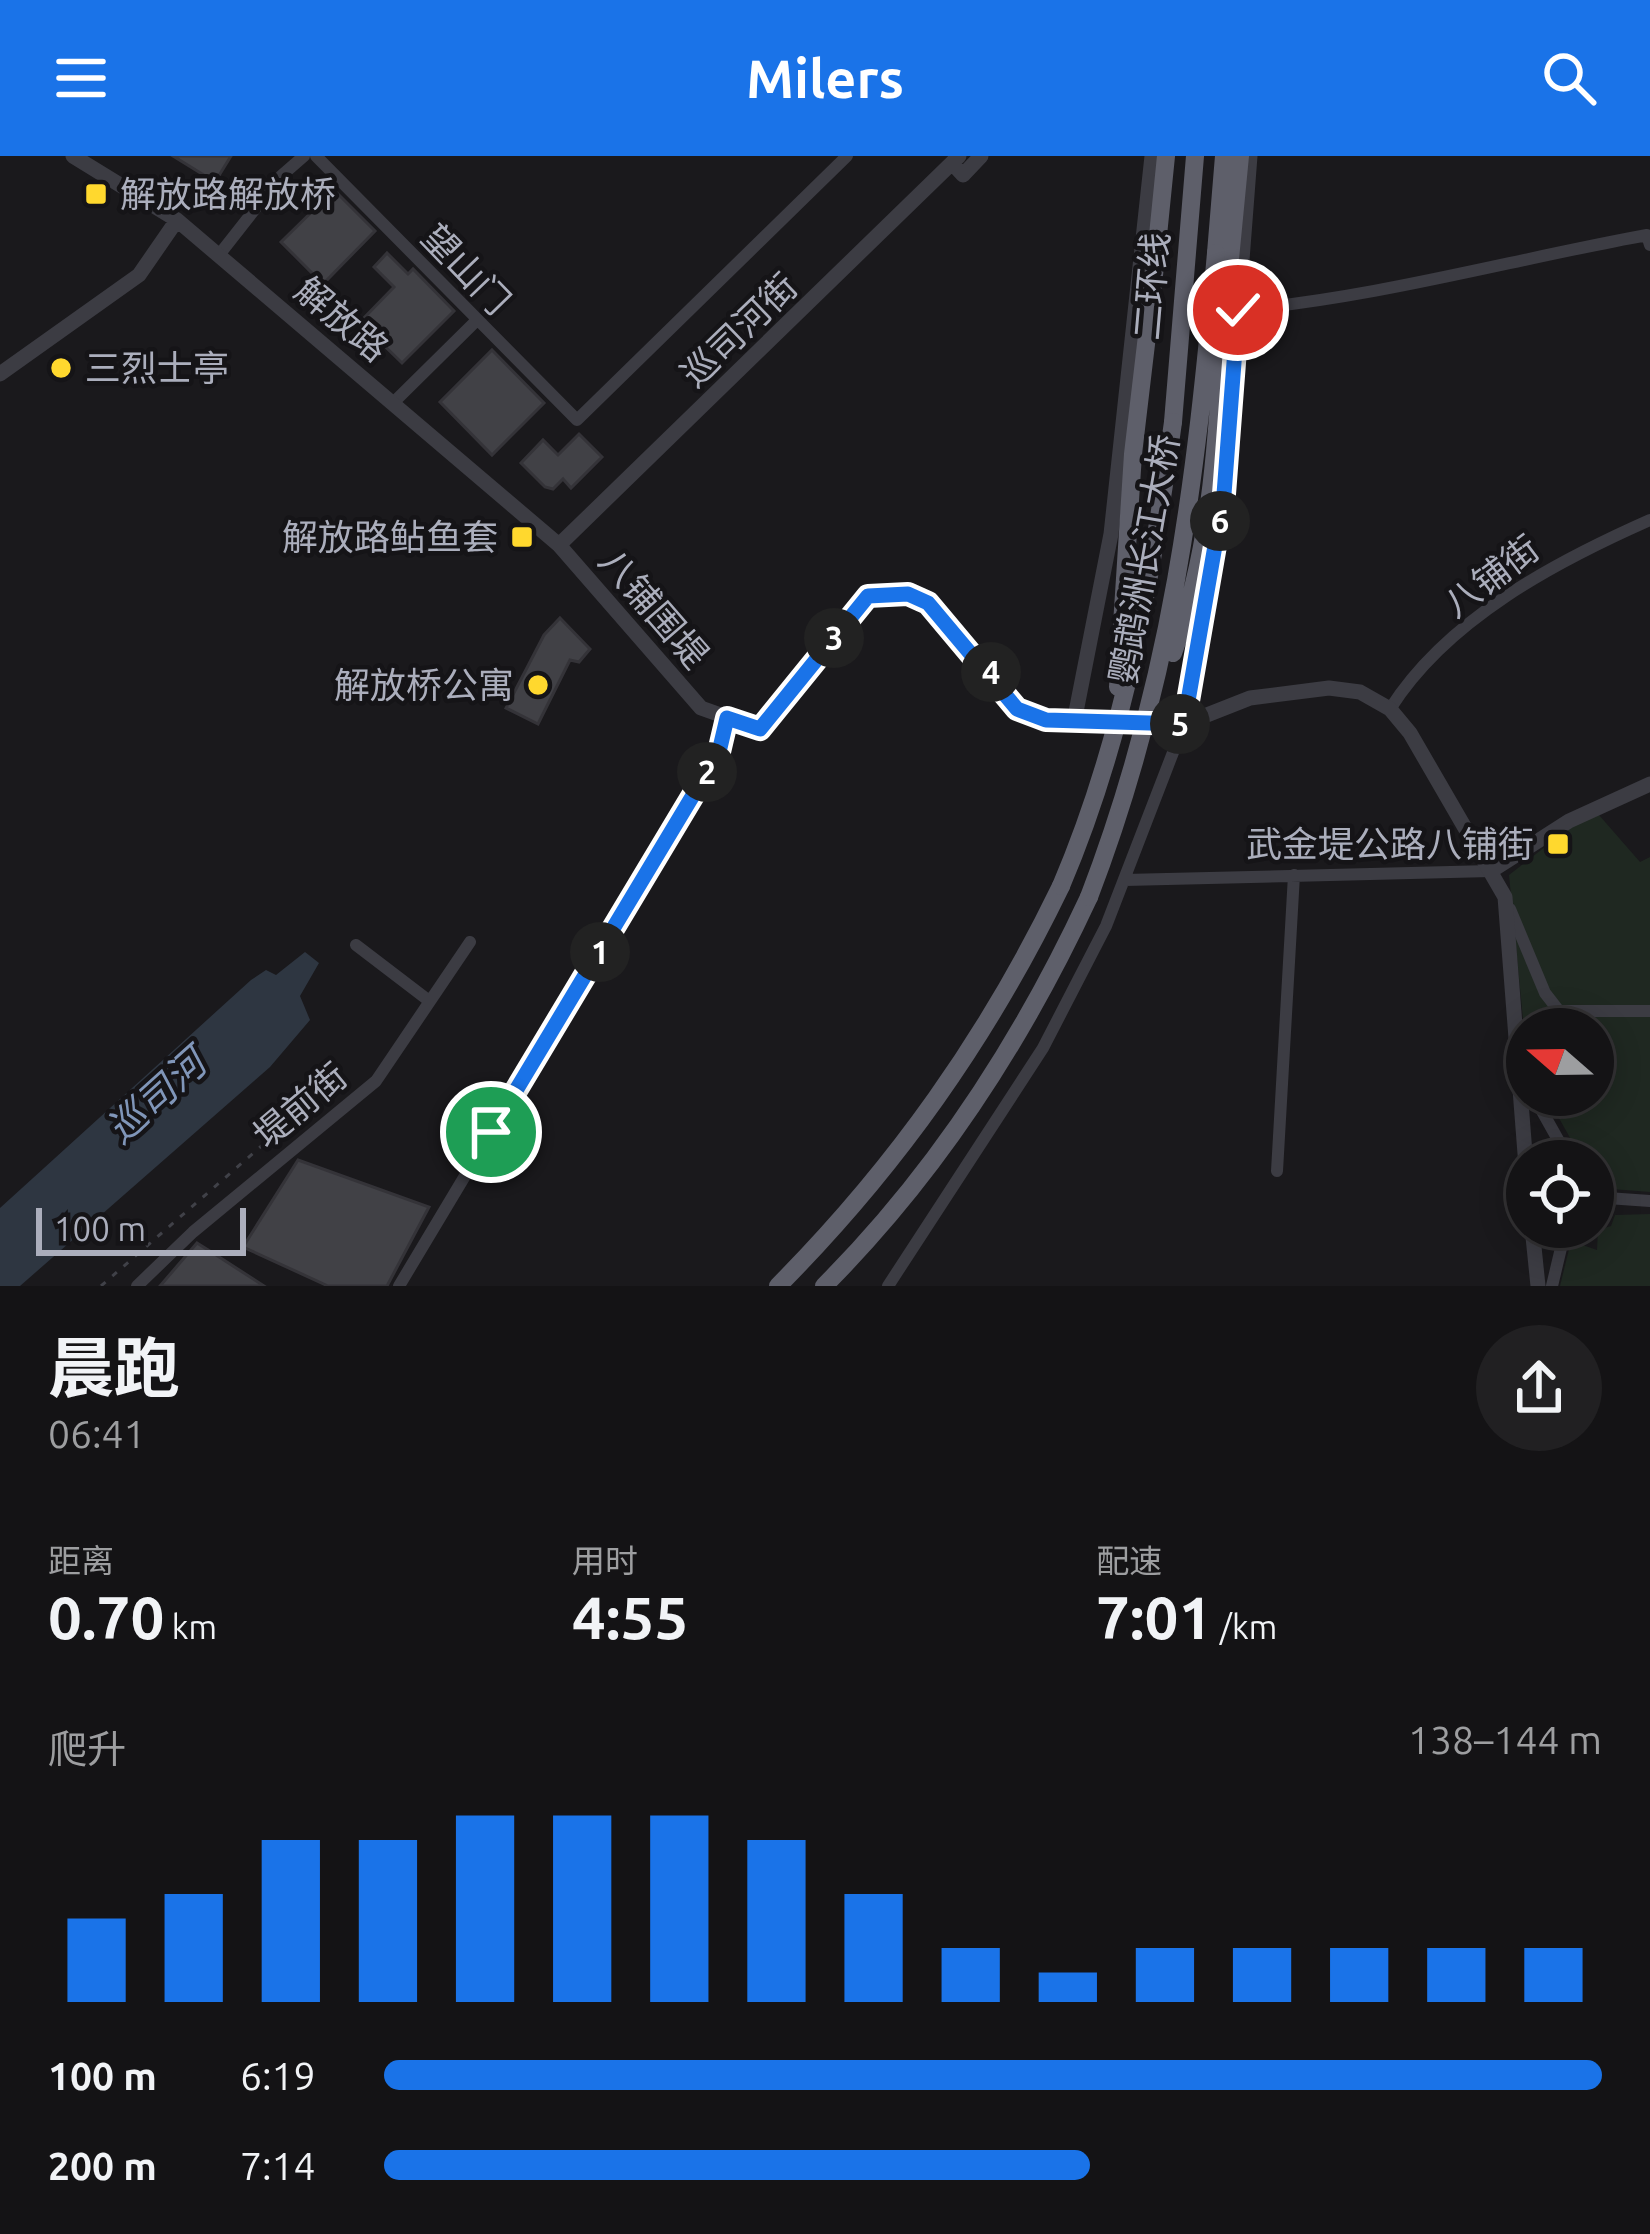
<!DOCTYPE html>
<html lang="zh">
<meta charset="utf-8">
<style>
:root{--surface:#141315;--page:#212022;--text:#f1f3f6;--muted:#9d9ea0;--line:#333234;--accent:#1a73e8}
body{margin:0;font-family:Ubuntu,"Noto Sans SC",sans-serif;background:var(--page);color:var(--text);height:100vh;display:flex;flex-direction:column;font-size:45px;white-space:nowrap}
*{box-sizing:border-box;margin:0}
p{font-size:39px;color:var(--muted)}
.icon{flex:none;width:66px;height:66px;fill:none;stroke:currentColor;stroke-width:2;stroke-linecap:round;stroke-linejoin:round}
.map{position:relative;height:1130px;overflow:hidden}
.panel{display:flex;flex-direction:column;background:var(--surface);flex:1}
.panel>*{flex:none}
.needle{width:78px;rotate:290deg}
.tools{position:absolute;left:1506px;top:852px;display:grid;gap:24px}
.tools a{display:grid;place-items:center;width:108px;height:108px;border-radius:50%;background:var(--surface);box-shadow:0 6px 30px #0003,0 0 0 3px var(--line);font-size:60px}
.scale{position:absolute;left:36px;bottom:30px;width:210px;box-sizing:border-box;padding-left:12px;border:6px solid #abaebc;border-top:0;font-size:33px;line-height:42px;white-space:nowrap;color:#abaebc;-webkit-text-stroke:9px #151417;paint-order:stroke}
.pin{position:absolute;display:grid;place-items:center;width:102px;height:102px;color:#fff;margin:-51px;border:6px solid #fff;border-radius:50%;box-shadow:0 3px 12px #0007}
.km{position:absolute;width:60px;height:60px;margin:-30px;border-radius:50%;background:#222;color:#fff;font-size:33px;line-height:60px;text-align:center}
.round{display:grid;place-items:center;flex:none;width:126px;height:126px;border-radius:63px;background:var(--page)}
.head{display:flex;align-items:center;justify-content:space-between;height:204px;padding:0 48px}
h1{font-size:66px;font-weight:700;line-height:90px}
.metrics{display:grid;grid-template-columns:repeat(3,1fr);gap:18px;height:204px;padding:12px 48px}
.metrics div{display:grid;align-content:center}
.metrics b{font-size:60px;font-weight:700}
.metrics small{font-size:33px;font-weight:400}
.metrics p{font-size:33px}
.chart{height:336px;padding:24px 48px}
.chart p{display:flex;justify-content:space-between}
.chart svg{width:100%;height:216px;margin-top:12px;stroke:var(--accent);stroke-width:6}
ul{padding:0 48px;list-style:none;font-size:39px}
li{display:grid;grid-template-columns:192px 144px 1fr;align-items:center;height:90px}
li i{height:30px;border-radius:15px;background:var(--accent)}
header{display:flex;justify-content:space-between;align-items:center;height:156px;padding:0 48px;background:var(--accent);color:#fff;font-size:54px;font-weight:700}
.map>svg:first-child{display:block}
</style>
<header><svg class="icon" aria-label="menu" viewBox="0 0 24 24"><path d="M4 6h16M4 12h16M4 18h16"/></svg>Milers<svg class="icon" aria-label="search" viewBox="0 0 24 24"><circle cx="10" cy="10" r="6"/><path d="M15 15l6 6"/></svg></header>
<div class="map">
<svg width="1650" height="1130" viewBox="0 0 1650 1130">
<rect width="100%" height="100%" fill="#1a191c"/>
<path fill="#1f2821" d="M1599,659l41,47 10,-5v335l-38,-3 -19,-15v-13h-10l-37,-66h47v-66h-66v31l-18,-185 63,-49z
M1650,1058v72h-90l11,-45 26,9 1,-20 13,-4 4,-11z"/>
<path fill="#2e3641" d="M305,796l14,11 -19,33 10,24 -40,47 -250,219h-20v-78l251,-228 15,-10 10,5z"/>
<path fill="#414146" stroke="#343338" stroke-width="3" d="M173,0h58l-16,26z
M334,34l41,41 -52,53 -42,-42z
M387,97l21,21 5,-5 41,42 -52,52 -42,-41 34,-35 -20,-20z
M492,194l52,53 -52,52 -52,-53z
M579,278l23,23 -31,31 -8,-9 -10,10 -8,-2 -24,-24 22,-23 15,15z
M560,462l30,31 -11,13 -9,-2 -32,64 -32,-16 38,-73z
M298,1004l131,47 -42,79h-59l-85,-39z
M197,1087l16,10 51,33h-104z"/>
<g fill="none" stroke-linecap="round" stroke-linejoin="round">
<path stroke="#404148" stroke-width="3" stroke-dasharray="6 9" stroke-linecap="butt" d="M101,1130l243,-212"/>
<path stroke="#3c3c43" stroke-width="12" d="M316,0l261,264 270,-264
M219,99l62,-79 23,-20
M1238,154c138,-12 272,-50 409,-75l3,10
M394,246l81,-80
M1390,553c57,-90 165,-147 260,-189
M1125,724l366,-9
M1510,753l35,84 14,18h91
M356,789l72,55
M1533,939l37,66
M1277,1015l17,-296
M1593,1041l57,4
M137,1130l56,-54 183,-151 94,-139
M399,1130l320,-534 8,-34
M888,1130l155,-238 63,-122 78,-202
M1552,1130l14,-59"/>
<path stroke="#3c3c43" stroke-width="15" d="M73,0l104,64 382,325 142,163 59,21 108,-133c23,-3 39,-2 60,7l89,106 29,11 138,4 66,-26 79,-10 31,4 30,17 20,24 95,164 22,282
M952,7l11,12 18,-19
M0,218l139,-99 38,-55
M559,389l400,-389
M1074,566l37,-188 41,-378
M1184,568l40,-230 26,-338
M1491,715l78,-50 81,-37
M1532,1071l6,59"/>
<path stroke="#5e5f6a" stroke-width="18" d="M1216,97l8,-97
M1153,129l13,-129
M1226,144l14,-144
M1173,266l22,-266
M778,1130c118,-119 210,-249 283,-400
M824,1130c113,-113 198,-245 265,-389"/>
<path stroke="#5e5f6a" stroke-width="18" d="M1173,497c42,-112 45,-235 53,-353
M1118,531l15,-233 20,-169
M1061,730c64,-150 90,-304 112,-464
M1089,741c83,-216 107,-416 127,-644"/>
</g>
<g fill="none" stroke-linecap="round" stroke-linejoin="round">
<defs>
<path id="route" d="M491,976l228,-380 8,-34 33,11 108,-133 40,-2 20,9 89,106 29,11 138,4 40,-230 14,-184"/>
</defs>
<use href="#route" stroke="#fff" stroke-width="24"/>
<use href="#route" stroke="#1a73e8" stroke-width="15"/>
</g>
<g fill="#ffd82e" stroke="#151417" stroke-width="4.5">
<rect x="84" y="26" width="24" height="24" rx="6"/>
<circle cx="61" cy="212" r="12"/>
<rect x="510" y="369" width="24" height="24" rx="6"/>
<circle cx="538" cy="529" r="12"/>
<rect x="1546" y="676" width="24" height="24" rx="6"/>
</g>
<g text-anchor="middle" stroke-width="9" stroke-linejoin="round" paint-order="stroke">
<g font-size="36" fill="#abaebc" stroke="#151417" text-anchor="end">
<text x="120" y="51" text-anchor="start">解放路解放桥</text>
<text x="85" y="225" text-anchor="start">三烈士亭</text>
<text x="498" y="394">解放路鲇鱼套</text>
<text x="514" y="542">解放桥公寓</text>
<text x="1534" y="701">武金堤公路八铺街</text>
</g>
<g font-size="36" fill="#abaebc" stroke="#151417">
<text transform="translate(466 113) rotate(46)" y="13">望山门</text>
<text transform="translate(1151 130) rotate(-85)" y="13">二环线</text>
<text transform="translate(342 163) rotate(40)" y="13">解放路</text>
<text transform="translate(739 174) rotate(-44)" y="13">巡司河街</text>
<text transform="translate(1144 403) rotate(-80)" y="13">鹦鹉洲长江大桥</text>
<text transform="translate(1491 420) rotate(-37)" y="13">八铺街</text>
<text transform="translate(654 452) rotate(49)" y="13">八铺围堤</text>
<text transform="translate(300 949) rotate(-40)" y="13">堤前街</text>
</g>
<g font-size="39" font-style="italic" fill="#8096b9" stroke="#151417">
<text transform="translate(156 940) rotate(-42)" y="14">巡司河</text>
</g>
</g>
</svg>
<div class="tools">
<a><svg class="needle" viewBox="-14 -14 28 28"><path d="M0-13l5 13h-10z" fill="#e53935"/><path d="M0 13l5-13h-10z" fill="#9d9ea0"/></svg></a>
<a><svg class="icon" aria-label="locate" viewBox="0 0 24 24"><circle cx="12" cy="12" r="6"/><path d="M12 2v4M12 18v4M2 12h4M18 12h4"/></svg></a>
</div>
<div class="scale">100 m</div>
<div class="pin" style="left:491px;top:976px;background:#1e9e55"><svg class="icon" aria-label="arrive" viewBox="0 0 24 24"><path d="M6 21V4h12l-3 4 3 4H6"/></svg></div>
<div class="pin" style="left:1238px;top:154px;background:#d93025"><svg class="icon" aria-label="check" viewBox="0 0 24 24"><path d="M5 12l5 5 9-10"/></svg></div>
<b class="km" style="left:600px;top:796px">1</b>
<b class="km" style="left:707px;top:616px">2</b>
<b class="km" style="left:834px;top:482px">3</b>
<b class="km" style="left:991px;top:516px">4</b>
<b class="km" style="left:1180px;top:568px">5</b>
<b class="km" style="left:1220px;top:365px">6</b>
</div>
<section class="panel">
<div class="head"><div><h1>晨跑</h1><p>06:41</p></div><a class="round"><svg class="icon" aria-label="share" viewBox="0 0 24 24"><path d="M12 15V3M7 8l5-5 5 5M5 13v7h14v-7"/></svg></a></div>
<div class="metrics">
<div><p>距离</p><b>0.70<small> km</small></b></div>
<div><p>用时</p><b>4:55</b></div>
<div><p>配速</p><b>7:01<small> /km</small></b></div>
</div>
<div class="chart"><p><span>爬升</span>138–144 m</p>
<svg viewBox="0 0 160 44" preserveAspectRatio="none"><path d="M5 44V27M15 44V22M25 44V11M35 44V11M45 44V6M55 44V6M65 44V6M75 44V11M85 44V22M95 44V33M105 44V38M115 44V33M125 44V33M135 44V33M145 44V33M155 44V33"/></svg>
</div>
<ul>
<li><b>100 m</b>6:19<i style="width:100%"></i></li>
<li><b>200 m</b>7:14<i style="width:58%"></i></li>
</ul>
</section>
